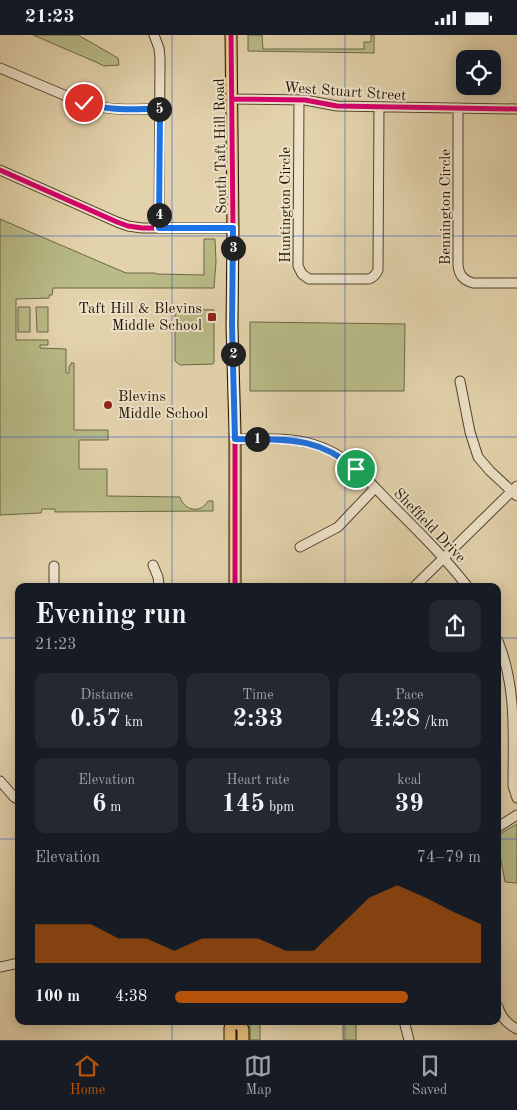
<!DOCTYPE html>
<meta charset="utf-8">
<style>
:root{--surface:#171b24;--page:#242831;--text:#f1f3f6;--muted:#9ea1a6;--line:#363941;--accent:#b45309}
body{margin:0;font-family:"Old Standard TT",serif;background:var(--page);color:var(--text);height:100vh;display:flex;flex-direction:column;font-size:19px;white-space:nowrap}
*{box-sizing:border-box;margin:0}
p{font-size:16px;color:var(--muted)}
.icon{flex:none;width:28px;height:28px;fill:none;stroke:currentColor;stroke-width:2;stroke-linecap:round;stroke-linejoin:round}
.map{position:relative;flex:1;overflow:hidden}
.drawer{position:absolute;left:15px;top:548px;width:486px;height:442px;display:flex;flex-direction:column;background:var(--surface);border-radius:10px;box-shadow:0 2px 12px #0003}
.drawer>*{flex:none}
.fabs{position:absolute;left:456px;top:15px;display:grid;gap:10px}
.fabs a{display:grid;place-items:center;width:45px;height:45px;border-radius:10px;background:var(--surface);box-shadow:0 2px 12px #0003;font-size:25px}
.pin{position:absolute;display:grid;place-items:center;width:42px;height:42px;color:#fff;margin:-21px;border:2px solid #fff;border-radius:50%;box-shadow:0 1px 5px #0007}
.km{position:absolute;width:25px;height:25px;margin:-12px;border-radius:50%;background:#222;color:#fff;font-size:14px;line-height:25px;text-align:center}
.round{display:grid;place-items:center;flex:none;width:52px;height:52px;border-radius:10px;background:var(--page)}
.head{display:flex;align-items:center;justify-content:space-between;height:85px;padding:0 20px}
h1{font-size:28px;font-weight:700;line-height:38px}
.stats{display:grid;grid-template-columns:repeat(3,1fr);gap:8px;height:85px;padding:5px 20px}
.stats div{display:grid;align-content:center;border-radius:10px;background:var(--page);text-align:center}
.stats b{font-size:25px;font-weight:700}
.stats small{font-size:14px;font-weight:400}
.stats p{font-size:14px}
.chart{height:140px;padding:10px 20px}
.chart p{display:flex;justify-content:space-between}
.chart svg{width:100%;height:90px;margin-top:5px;fill:var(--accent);opacity:.7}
ul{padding:0 20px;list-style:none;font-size:16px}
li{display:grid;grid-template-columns:80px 60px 1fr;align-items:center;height:38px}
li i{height:12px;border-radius:6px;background:var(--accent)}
.status{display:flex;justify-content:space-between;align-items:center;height:35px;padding:0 25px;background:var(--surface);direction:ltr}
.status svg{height:14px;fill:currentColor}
.menu{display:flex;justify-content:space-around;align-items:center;height:70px;border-top:1px solid var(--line);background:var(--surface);font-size:14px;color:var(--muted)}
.menu a{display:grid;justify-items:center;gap:2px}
.menu .on{color:var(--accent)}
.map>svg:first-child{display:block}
</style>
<div class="status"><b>21:23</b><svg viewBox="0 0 49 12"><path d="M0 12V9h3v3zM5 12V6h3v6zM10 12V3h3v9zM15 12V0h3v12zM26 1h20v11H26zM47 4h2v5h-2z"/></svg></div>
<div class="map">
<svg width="517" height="1005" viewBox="0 0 517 1005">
<rect width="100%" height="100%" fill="#e3d3ac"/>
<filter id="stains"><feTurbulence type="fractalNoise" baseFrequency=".004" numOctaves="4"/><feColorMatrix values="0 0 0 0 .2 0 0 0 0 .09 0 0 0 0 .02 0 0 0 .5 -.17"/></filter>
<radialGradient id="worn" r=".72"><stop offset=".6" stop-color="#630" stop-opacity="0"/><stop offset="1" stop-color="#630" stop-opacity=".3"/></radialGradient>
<path fill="#b8bb87" stroke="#6c6746" d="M33,0h45l40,23 1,7 -15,1 -6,-3z
M248,0h14l1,14h101v-7h7v-7h3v18l-126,-2z
M0,184l126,54h29l1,1 48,1v-36h11l1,23 -2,26h-161l-1,7h-3v3l-33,1v41h32v5h-8v3l26,1v24h3v-7l2,-1v-2h3v67h34v10h-29v29h28v27l73,1c4,14 21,17 28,4h5v10l-158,1v-3h-13l-1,4 -41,2z
M18,272h12v25h-12z
M36,272h12v25h-11z
M175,274l39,1v52l-1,2 -33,1 -5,-4z
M250,287l155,2 -1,67h-154z
M517,789v59l-12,-1 -4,-21 -3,-6v-20z
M250,986h10v19h-10z
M343,986h13v19h-13z"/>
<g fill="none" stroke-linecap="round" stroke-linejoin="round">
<defs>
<path id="minor" d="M154,0l5,13 1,10 -1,170
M0,33l83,35c25,8 51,6 76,6
M232,64l73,1 32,6 180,3
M299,65l-1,166 4,8 7,5h60c5,-2 7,-4 9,-9l1,-162
M458,73v157c1,10 5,15 15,18h44
M0,135l117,52 11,4 14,2h91
M460,346l10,51 8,25 12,14 27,25
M235,404c26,0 55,-2 80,6 35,10 57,41 82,65 25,25 49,49 70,76
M300,512l38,-20 37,-39
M153,530l5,12 1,9
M54,551v-20
M415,551l102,-100
M498,606c19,47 15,95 15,145l4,12
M0,746l14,16 5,3
M498,792l19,-12
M0,932l19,-4
M498,972c3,10 9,17 19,22
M404,986l5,19"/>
<path id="major" d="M231,0l2,193 -1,98 3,107v153
M237,986l6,8v11
M230,1005v-12l4,-7"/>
</defs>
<use href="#minor" stroke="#52432e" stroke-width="11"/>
<use href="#major" stroke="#211304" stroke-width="13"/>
<use href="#minor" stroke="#ede2c9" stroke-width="9"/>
<use href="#major" stroke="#e2ba76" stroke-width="11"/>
<defs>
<path id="cycleway" d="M231,0l2,193 -1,98 3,107v153
M232,64l73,1 32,6 180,3
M0,135l117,52 11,4 14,2h91"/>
</defs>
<use href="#cycleway" stroke="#ede2c9" stroke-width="8"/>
<use href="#cycleway" stroke="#d6006c" stroke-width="5"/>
</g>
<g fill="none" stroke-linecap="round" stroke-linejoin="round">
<defs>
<path id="route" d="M84,68c24,8 50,6 76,6l-1,119h74l-1,98 3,113c49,1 81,-4 121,30"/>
</defs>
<use href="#route" stroke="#fff" stroke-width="10"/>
<use href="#route" stroke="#1a73e8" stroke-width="6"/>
</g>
<path fill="none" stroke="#1d4ed8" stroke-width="1" stroke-opacity="0.55" d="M172,0v551M345,0v551M0,201h517M0,402h517M0,603h19M498,603h19M0,804h19M498,804h19M172,986v19M345,986v19"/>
<g fill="#8f2418" stroke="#ede2c9" stroke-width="2">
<rect x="207" y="277" width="10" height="10" rx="2.5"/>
<circle cx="108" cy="370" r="5"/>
</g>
<g text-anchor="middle" stroke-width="4" stroke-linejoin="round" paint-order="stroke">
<g font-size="15" fill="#211304" stroke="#ede2c9">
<text transform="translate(345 56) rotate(4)" y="5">West Stuart Street</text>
<text transform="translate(220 111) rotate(-91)" y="5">South Taft Hill Road</text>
<text transform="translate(285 170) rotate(-90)" y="5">Huntington Circle</text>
<text transform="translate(445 172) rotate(-90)" y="5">Bennington Circle</text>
<text transform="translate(430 490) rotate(46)" y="5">Sheffield Drive</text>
</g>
<g font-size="15" fill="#211304" stroke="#ede2c9" text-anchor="end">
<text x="202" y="278">Taft Hill &amp; Blevins<tspan x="202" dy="17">Middle School</tspan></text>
<text x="118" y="366" text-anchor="start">Blevins<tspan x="118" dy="17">Middle School</tspan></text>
</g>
</g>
<rect width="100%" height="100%" filter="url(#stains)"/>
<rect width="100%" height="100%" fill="url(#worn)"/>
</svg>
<div class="fabs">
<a><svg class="icon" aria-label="locate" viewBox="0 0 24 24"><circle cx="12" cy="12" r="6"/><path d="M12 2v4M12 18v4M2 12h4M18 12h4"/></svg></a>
</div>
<div class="pin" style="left:356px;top:434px;background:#1e9e55"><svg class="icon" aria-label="arrive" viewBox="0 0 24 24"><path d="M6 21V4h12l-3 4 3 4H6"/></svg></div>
<div class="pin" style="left:84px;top:68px;background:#d93025"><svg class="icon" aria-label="check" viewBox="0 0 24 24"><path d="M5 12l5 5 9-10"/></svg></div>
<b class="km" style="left:257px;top:404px">1</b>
<b class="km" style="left:233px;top:319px">2</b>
<b class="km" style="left:233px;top:213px">3</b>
<b class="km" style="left:159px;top:180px">4</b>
<b class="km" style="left:159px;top:74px">5</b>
<section class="drawer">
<div class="head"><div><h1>Evening run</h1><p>21:23</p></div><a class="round"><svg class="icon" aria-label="share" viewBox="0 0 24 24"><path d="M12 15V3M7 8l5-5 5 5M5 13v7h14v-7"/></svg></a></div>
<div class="stats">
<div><p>Distance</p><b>0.57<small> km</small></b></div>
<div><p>Time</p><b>2:33</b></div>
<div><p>Pace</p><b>4:28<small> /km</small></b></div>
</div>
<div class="stats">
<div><p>Elevation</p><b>6<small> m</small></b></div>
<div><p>Heart rate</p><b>145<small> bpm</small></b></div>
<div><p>kcal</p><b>39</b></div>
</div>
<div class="chart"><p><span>Elevation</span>74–79 m</p>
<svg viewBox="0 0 160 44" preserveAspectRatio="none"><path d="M0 44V25L10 25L20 25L30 32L40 32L50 38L60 32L70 32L80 32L90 38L100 38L110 25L120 12L130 6L140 12L150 19L160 25V44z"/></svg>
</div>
<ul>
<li><b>100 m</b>4:38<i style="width:76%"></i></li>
</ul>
</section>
</div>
<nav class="menu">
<a class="on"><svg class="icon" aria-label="home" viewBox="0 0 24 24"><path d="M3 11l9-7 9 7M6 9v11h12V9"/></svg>Home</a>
<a><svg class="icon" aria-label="map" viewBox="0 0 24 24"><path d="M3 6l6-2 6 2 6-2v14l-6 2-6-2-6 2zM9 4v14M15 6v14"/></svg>Map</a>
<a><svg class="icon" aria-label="saved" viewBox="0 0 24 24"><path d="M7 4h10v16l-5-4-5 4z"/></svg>Saved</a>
</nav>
